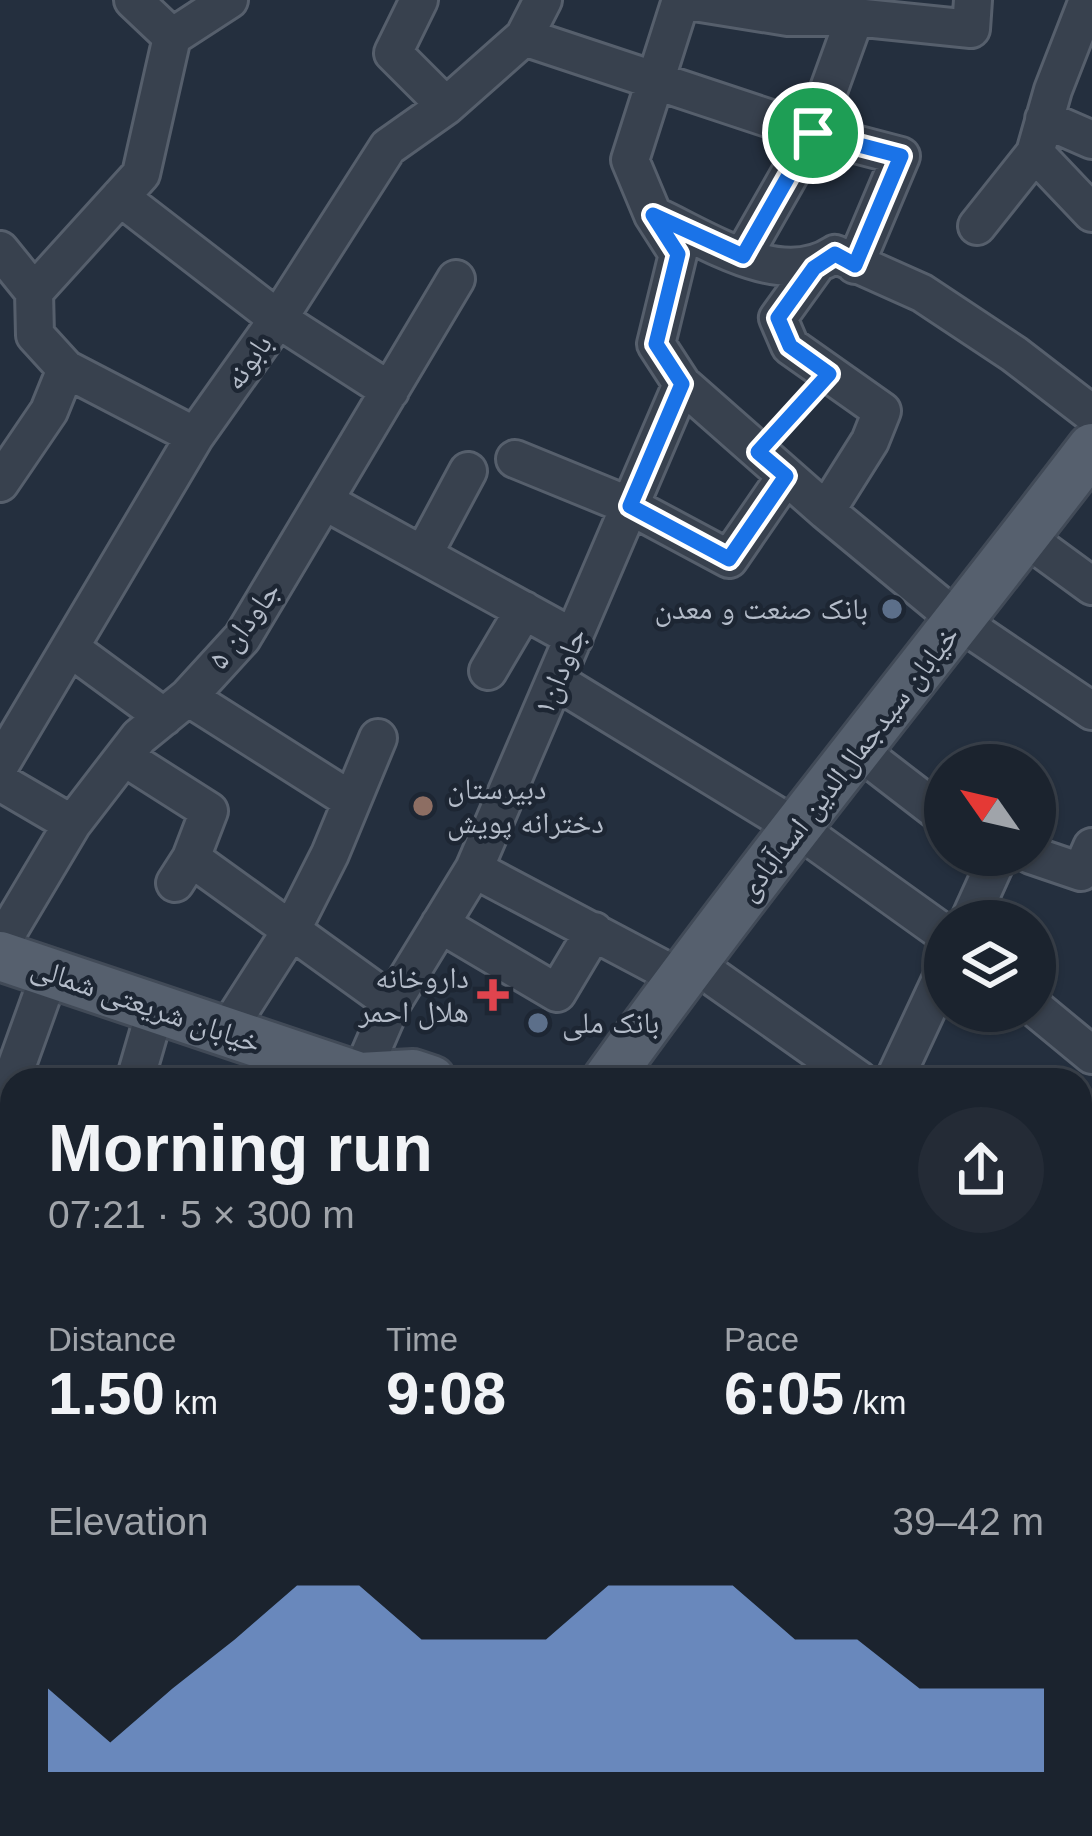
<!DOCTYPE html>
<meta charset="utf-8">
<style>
:root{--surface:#1b232e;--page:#242b36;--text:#f1f3f6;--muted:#a0a4aa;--line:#39404a;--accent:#8ab4f8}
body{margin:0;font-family:Helvetica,"Noto Naskh Arabic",sans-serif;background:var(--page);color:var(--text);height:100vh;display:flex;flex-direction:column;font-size:45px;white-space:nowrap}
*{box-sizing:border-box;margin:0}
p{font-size:39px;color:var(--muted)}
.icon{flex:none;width:66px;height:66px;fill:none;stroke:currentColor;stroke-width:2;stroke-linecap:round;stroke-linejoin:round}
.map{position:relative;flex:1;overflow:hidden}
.panel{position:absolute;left:0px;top:1068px;width:1092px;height:768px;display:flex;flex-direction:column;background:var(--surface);border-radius:36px 36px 0 0;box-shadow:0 3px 9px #0004,0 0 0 3px var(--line)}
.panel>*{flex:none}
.needle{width:78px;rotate:304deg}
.tools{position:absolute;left:924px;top:744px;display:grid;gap:24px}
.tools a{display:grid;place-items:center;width:132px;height:132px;border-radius:50%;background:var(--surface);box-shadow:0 3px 9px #0004,0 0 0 3px var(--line);font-size:60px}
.pin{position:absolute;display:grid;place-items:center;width:102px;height:102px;color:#fff;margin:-51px;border:6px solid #fff;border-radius:50%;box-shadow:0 3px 12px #0007}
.round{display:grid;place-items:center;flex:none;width:126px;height:126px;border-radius:63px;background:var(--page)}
.overview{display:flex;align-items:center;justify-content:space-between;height:204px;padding:0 48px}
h1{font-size:66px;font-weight:600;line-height:90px}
.metrics{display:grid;grid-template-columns:repeat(3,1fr);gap:18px;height:204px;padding:12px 48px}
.metrics div{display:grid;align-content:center}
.metrics b{font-size:60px;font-weight:600}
.metrics small{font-size:33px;font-weight:400}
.metrics p{font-size:33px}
.chart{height:336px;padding:24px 48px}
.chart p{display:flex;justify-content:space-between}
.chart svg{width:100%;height:216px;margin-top:12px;fill:var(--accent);opacity:.7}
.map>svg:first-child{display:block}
</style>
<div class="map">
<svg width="1092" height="1836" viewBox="0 0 1092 1836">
<rect width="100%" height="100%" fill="#242f3e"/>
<path fill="#455162" d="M12,1259v177l-2,4 -10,-4v-151z"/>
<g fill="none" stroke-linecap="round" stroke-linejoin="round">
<defs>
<path id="minor" d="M133,0l39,37
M419,0l-26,53 53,53
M682,0l106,17h67
M524,37l289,96 -70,123
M1044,119l48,21
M1035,153l57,60
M120,197l158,122 112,72
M653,215c53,24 127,76 182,39l87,39 92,61 78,60
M977,226l58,-73 18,-63 35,-90
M0,250l34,42
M855,265l46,-109 -88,-23 42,-116 116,12 2,-29
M814,268l-36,50 12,28 92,65 -12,30 -44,70
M66,369l129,67
M682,384l144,127 134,111 132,89
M515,459l115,47 99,53 57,-83
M0,483l49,-72 17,-42 -31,-34 -1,-43 107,-118 31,-137 57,-37
M326,502l248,136
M1025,537l67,49
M423,555l45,-84
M70,648l94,69
M488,671l36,-61
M556,681l241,147 148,106
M188,697l164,104
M858,750l87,67
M124,757l85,54 -18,47 -16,25
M0,765l195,-329 83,-117 110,-172 58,-41 78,-69 19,-37
M0,782l72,42
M1031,855l50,17 11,-25
M191,858l201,145
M474,869l206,109
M969,921l30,-66
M440,924l117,69 37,-62
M0,945l72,-121 67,-87 49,-40 54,-59 214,-359
M716,979l143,101
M1035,1008l57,47
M226,1032l66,-103 38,-75 48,-116
M360,1077l32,-74 82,-134 208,-485 -26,-40 22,-90 -25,-39 -23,-55 51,-160
M135,1080l21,-72
M894,1080l51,-109
M0,1112l50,-139
M0,1218l12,4
M1080,1461l12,9
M1080,1567l12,-21
M1080,1623l12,10
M0,1635l12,5
M1080,1722l12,-19
M1080,1751l12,7
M0,1772l12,7
M89,1824l21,12
M924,1824l20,12
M359,1836l6,-12
M484,1836l7,-12
M540,1836l5,-12
M806,1836l7,-12
M1010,1836l5,-12"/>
<path id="major" d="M0,956l369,124
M360,1077l53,-3 18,6
M607,1080c155,-216 324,-421 485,-632
M1080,1306l12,3
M130,1836l8,-12"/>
</defs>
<use href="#minor" stroke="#565f6c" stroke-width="42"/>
<use href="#major" stroke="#414a57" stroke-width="54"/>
<path stroke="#44595c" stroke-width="4.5" stroke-dasharray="9 9" stroke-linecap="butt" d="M781,427l28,-31"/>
<use href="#minor" stroke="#38414e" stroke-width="36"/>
<use href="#major" stroke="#56606e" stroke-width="48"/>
</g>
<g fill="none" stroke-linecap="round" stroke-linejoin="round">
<defs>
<path id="route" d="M813,133l88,23 -46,109 -20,-11 -21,14 -36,50 12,28 39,28 -71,78 28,24 -57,83 -99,-53 52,-122 -26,-40 22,-90 -25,-39 90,41z"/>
</defs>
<use href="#route" stroke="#fff" stroke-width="24"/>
<use href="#route" stroke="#1a73e8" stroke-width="15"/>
</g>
<g fill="#5c6f8a" stroke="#1d2633" stroke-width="4.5">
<circle cx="892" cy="609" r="12"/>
<circle cx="538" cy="1023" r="12"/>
</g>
<circle fill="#8d6e63" stroke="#1d2633" stroke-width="4.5" cx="423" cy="806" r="12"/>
<path fill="#e0444e" stroke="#1d2633" stroke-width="4.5" d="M487 977h12v12h12v12h-12v12h-12v-12h-12v-12h12z"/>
<g text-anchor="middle" stroke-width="9" stroke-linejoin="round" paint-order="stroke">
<g font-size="30" fill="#b4bcc9" stroke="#1d2633">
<text transform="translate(248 362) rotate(-55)" y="10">بابونه</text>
<text transform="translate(244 625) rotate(-54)" y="10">جاودان ۵</text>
<text transform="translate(560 671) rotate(-67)" y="10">جاودان۱</text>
<text transform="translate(848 763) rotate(-52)" y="10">خیابان سیدجمال‌الدین اسدآبادی</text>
<text transform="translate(146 1005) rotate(19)" y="10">خیابان شریعتی شمالی</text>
</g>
<g font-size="30" fill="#b4bcc9" stroke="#1d2633" text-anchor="end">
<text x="868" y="619">بانک صنعت و معدن</text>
<text x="447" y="799" text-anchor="start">دبیرستان<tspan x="447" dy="34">دخترانه پویش</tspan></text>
<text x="469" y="988">داروخانه<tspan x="469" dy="34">هلال احمر</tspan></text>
<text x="562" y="1033" text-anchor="start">بانک ملی</text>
</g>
</g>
</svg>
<div class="tools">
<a><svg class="needle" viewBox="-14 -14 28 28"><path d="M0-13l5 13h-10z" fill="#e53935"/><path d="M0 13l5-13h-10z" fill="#a0a4aa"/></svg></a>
<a><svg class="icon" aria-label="layers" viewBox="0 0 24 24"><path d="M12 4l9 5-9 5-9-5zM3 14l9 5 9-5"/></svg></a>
</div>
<div class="pin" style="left:813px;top:133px;background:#1e9e55"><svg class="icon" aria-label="arrive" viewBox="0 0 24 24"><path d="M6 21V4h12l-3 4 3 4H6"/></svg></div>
<section class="panel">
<div class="overview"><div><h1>Morning run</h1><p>07:21 · 5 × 300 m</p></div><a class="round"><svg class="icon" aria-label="share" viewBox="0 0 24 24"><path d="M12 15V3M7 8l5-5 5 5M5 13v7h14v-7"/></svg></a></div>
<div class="metrics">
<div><p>Distance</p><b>1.50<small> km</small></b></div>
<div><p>Time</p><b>9:08</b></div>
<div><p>Pace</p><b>6:05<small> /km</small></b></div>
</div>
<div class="chart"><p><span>Elevation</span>39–42 m</p>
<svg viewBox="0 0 160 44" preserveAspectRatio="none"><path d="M0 44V27L10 38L20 27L30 17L40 6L50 6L60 17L70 17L80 17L90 6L100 6L110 6L120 17L130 17L140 27L150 27L160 27V44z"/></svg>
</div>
</section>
</div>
